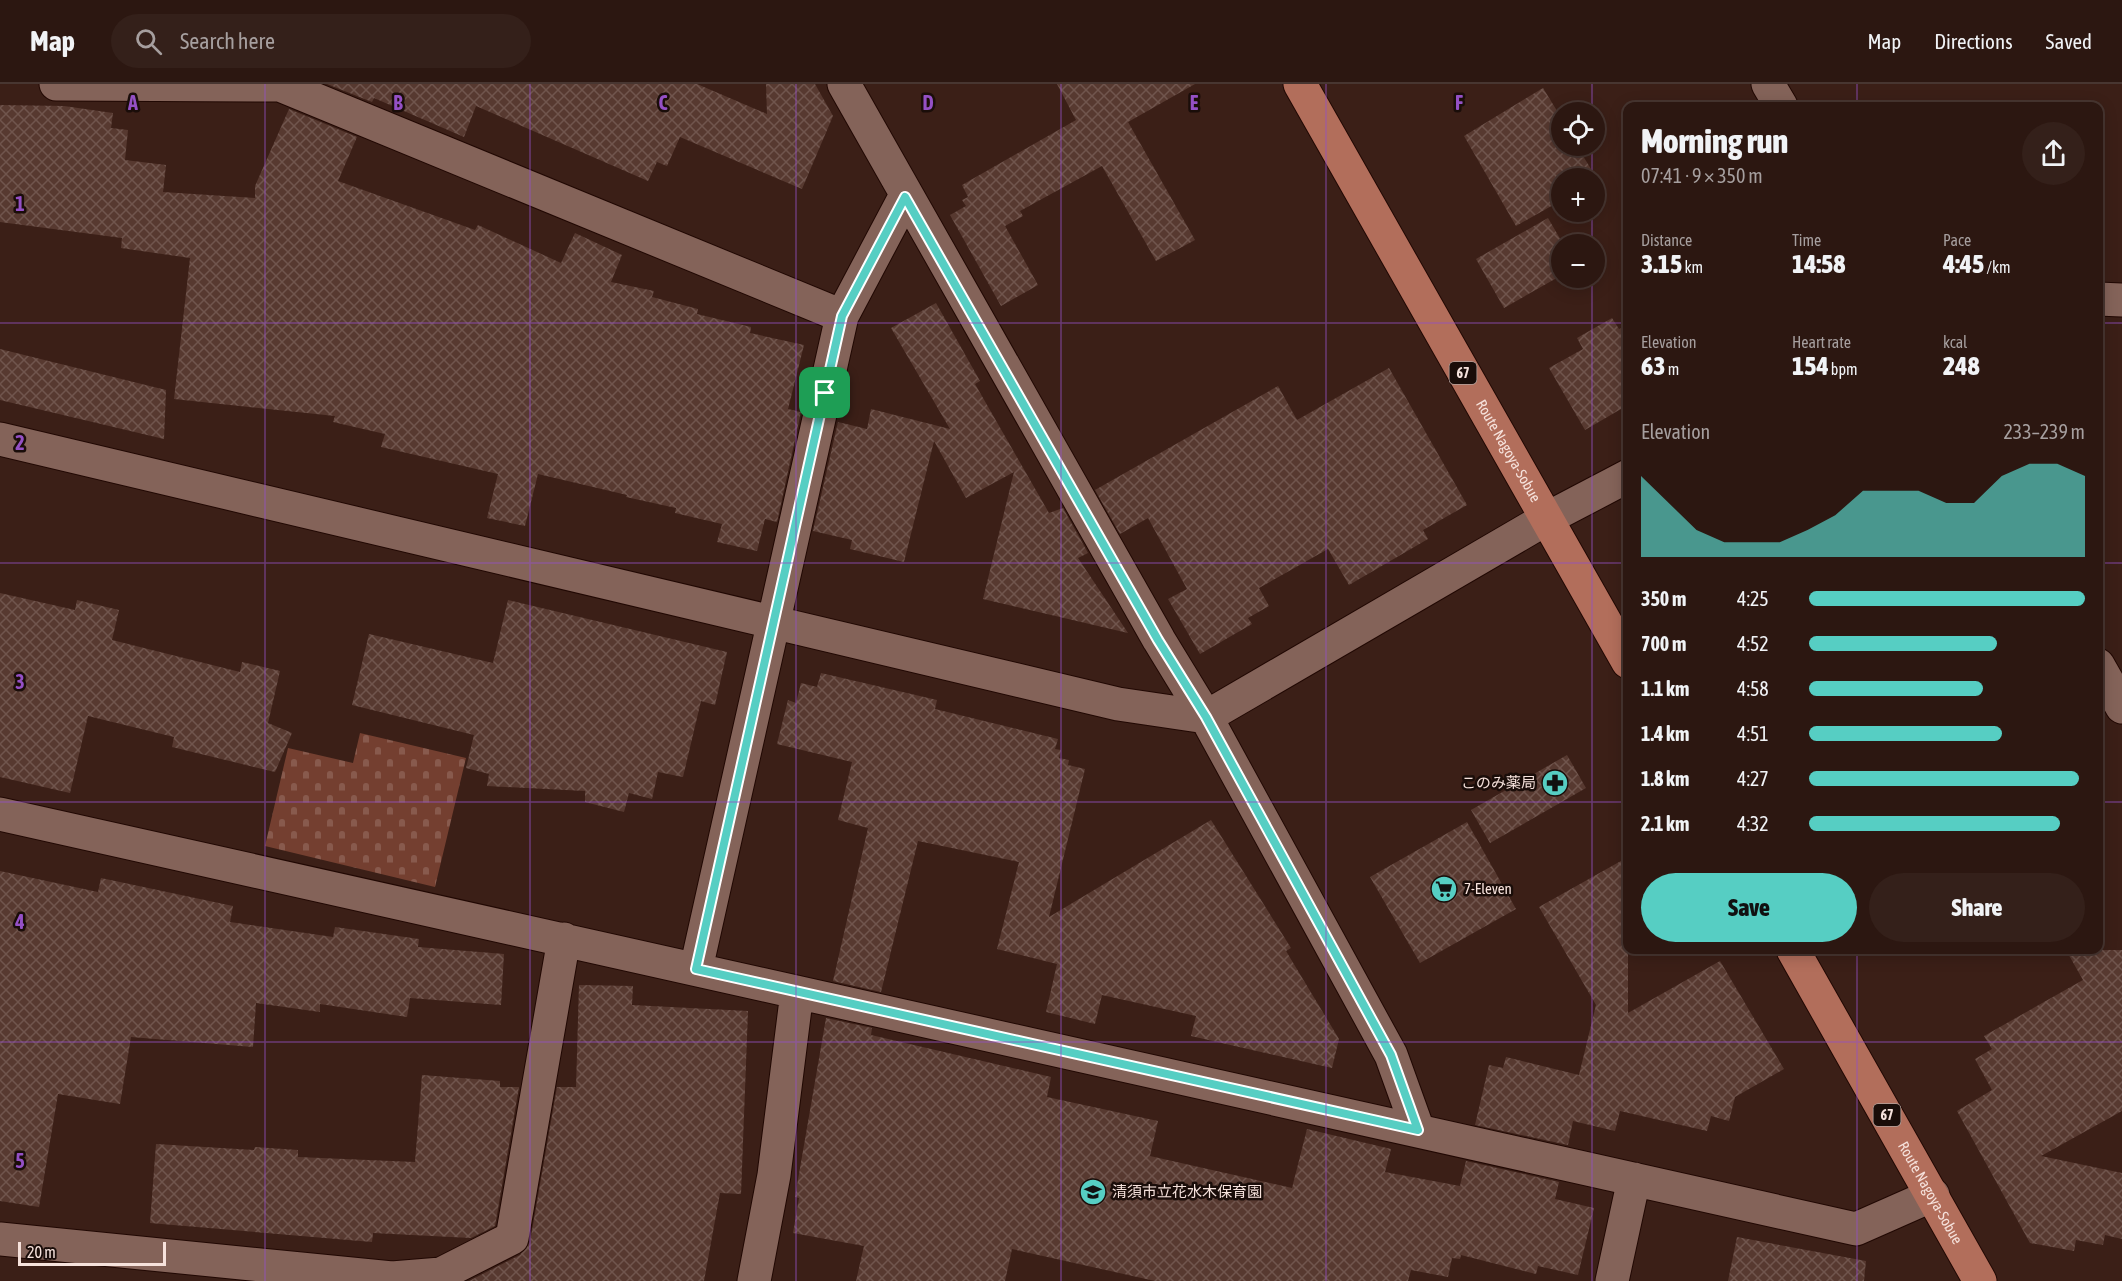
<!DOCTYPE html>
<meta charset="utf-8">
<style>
:root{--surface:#2c1711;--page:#34201a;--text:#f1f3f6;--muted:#a69f9f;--line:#483631;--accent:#56cec3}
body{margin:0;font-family:"Asap Condensed","Noto Sans JP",sans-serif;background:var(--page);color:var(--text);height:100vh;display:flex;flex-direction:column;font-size:22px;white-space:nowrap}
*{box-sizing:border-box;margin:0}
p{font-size:20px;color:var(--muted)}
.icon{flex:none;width:33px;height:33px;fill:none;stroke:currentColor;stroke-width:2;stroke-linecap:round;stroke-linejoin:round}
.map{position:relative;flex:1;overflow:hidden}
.side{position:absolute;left:1623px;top:18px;width:480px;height:852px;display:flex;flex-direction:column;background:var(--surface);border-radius:12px;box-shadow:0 3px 15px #0003,0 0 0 2px var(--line)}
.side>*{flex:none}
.fabs{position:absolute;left:1551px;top:18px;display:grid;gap:12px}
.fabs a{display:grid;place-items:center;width:54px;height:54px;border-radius:50%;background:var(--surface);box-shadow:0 3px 15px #0003,0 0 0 2px var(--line);font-size:30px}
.scale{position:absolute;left:18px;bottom:15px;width:148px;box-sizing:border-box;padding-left:6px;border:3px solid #f6e2dc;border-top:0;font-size:16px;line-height:21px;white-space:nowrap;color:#f6e2dc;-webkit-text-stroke:4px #1a0d09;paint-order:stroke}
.pin{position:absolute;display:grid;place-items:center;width:51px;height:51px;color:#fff;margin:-26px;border-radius:12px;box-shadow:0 3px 9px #0006}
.round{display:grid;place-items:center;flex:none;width:63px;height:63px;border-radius:32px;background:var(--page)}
.overview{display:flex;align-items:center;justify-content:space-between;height:102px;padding:0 18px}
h1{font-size:33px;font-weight:800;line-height:45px}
.figures{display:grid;grid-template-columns:repeat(3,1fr);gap:9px;height:102px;padding:6px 18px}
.figures div{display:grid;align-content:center}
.figures b{font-size:26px;font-weight:800}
.figures small{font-size:16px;font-weight:400}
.figures p{font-size:16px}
.chart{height:168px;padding:12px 18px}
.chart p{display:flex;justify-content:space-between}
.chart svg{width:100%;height:108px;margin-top:6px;fill:var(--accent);opacity:.7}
.primary-button{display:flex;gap:12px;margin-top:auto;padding:12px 18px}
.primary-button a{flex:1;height:69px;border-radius:36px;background:var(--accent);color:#111;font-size:24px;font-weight:800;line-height:69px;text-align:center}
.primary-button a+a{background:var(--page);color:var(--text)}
ul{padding:0 18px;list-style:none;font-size:20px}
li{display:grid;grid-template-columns:96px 72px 1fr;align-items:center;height:45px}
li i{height:15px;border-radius:8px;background:var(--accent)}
header{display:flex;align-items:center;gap:36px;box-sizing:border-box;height:84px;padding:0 30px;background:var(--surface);border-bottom:2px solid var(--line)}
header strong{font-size:28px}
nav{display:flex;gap:33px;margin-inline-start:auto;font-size:21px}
.search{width:420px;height:54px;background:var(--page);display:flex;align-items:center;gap:15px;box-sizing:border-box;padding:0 21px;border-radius:33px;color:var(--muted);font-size:22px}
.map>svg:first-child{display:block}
</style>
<header>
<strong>Map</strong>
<div class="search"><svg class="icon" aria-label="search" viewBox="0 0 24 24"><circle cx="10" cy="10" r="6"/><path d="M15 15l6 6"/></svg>Search here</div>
<nav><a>Map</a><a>Directions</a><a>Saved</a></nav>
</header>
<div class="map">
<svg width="2122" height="1197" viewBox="0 0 2122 1197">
<defs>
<pattern id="cemetery-stones" width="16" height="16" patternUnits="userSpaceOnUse" patternTransform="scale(1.5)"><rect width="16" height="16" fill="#743f30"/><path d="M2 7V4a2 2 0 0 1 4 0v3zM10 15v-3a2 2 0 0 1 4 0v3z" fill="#885a4d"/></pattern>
<pattern id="building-cross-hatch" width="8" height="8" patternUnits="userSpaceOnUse" patternTransform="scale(1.5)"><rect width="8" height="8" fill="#573930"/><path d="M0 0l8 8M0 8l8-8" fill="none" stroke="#70554d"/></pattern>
</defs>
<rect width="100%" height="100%" fill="#3b1f17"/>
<path fill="url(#cemetery-stones)" d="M360,649l106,25 -31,129 -170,-41 23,-98 65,15z"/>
<path fill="url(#building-cross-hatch)" d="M327,0h370l70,30 -1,-30h49l18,32 -31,73 -122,-52 -13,29 -10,-4 -9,19 -172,-75 -12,31 -90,-39 -2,4z
M1057,0h138l-67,38 67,118 -39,21 -54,-95 -82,45 3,5 -18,10 33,59 -37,21 -51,-91 16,-9 -4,-6 6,-3 -6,-12 114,-65z
M1543,4l19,31v27h15l20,33 -35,-1v22l-46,26 -52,-90z
M0,21l64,1 49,7 -2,15 17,2 -3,30 41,5 -3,27 92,6v-12l34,-77 68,28 -19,44 137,49 3,-5 83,38 14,-30 47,22 -11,27 43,9 -2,6 46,12 -1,5 54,13 -1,6 54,12 -16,64 13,3 -24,110 -12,-3 -8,32 -40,-9 5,-18 -47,-11 1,-5 -50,-11 1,-2 -89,-21 -13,52 -38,-8 11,-44 -117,-27 4,-13 -52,-12 2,-6 -161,-17 16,-141 -69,-10 1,-10 -122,-16z
M1548,134l14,24v33l-58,33 -28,-49z
M936,219l44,78 -5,3 74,129 14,-5 25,45 -10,5 50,75 -145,-34 31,-127 -48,26 -32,-57 -30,121 -54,-13 2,-9 -39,-9 25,-109 29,7 4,-20 79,20 -59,-101z
M1612,234l7,11 9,-5v95l-7,-10 -36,21 -36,-62 34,-19 -6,-11z
M0,265l166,41 -2,49 -164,-39z
M1389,284l78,137 -44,25 5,9 -79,46 -21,-36 -69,39 10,18 -21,12 4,6 -52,30 -32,-55 19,-10 -39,-71 -28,16 -25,-44 183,-104 19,34z
M0,509l75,17 2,-10 42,10 -7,30 128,32 2,-10 38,9 -12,52 24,10 -17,39 -103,-25 2,-10 -86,-21 -18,77 -70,-16z
M508,516l219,52 -12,53 -14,-4 -18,76 -25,-5 -6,27 -23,-6 -5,19 -39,-10v-11l-98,-5 2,-12 -23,-6 8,-33 -122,-30 17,-71 124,29z
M821,589l116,27 -2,9 123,30 -3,10 6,1 -2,8 10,2 -1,5 17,4 -36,148 162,-97 80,128 -5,3 53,88 -7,29 -141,-32 5,-20 -94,-21 -7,29 -49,-12 11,-48 -60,-15 22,-87 -101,-21 -37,151 -48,-11 35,-153 -30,-8 14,-58 -75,-18 11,-44 8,3 5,-20 16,4z
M1567,671l19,33 -96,55 -19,-33z
M1467,738l49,87 -96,54 -50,-86z
M1628,773v156l92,-52 64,108 -49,28 -6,24 -18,-5 -4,15 -87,-20 -5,20 -42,-10 -5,24 -93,-20 14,-60 14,3 3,-11 73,18 17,-70 -57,-98z
M0,787l98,21 3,-14 132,28 -3,16 103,15 2,-10 84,12 -1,8 86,7 -3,51 -91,-7 -3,19 -87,-13v8l-64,-9 -3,44 -122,-10 -11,67 -62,-10 -19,113 -39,-6z
M2066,866h56v161l-81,45 81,17v66l-17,-4 -2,10 -27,-5 -2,11 -44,-8 -73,-132 35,-21 -17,-31 17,-10 -8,-13 99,-56z
M579,901l54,1 -1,19 116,6 -7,183 -21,-1 -16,88h-235l51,-26 10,-13 27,-155h19z
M826,934l46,10 -1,7 180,42 -4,20 111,24 -8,35 142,32 15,-59 84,20 -6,23 75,14 6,-25 93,21 -4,17 39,9 -16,67 -40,-9 -2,8 -75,-19 -1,4 -8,-1 -4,19 -37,-7 -3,11h-253l-143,-32 -7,32h-149l8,-35 -71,-13 6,-35 -4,-1z
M422,991l78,6v6h19l-24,139 -24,12 -98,-5 -1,9 -222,-19 6,-79 98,6 1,-3 43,3v7l117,5z
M1737,1153l129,24 -2,20h-136z"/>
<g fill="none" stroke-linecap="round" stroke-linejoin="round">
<defs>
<path id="minor" d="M56,0l224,1 562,231
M844,0l315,556 47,77 185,338 27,75
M1768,0l13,22
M2098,215l24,1
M0,355l1118,265 88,13 340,-198 82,-43
M2098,581l24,42
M0,730l1856,415 77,-34
M696,885l146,-653 63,-119
M0,1155l392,39 49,-4 71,-36 52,-299
M754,1197l20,-106 23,-183
M1612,1197l22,-102"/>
<g id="major">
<path id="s1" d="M1300,0l328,578"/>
<path id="s2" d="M1793,866l187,331"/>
</g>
</defs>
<use href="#minor" stroke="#210803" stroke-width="35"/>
<use href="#major" stroke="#210803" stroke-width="35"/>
<use href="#minor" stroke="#846359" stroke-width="33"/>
<use href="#major" stroke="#b26e5b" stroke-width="33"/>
</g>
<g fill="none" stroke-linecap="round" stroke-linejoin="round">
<defs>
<path id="route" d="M905,113l253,443 48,77 185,338 27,75 -722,-161 146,-653z"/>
</defs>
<use href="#route" stroke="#fff" stroke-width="12"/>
<use href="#route" stroke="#56cec3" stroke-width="8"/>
</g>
<path fill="none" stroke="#9450c5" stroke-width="1.5" stroke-opacity="0.55" d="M265,0v1197M530,0v1197M796,0v1197M1061,0v1197M1326,0v1197M1592,0v28M1857,0v22M1592,62v32M1592,128v32M1592,194v1003M0,239h1628M2098,239h24M0,479h1628M2098,479h24M0,718h1628M2098,718h24M1857,866v331M0,958h2122"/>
<defs>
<symbol id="pharmacy-disc" viewBox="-11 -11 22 22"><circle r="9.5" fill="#56cec3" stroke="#1a0d09"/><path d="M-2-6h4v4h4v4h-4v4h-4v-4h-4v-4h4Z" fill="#111"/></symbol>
<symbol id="supermarket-disc" viewBox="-11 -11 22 22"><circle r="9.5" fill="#56cec3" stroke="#1a0d09"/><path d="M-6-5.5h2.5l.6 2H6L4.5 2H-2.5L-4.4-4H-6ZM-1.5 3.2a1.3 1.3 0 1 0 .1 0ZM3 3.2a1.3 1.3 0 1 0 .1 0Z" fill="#111"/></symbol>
<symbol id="school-disc" viewBox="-11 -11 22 22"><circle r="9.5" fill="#56cec3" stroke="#1a0d09"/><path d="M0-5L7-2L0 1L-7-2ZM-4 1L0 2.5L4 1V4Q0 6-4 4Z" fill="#111"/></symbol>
</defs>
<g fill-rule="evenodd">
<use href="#pharmacy-disc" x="1540" y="684" width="30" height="30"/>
<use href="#supermarket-disc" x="1429" y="790" width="30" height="30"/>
<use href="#school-disc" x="1078" y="1093" width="30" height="30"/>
</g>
<g text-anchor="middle" stroke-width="5" stroke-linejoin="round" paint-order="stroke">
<g fill="#1a0d09" stroke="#b4a29d" stroke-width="1.5">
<rect x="1449.5" y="278" width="27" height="22" rx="4.5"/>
<rect x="1873.5" y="1020" width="27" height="22" rx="4.5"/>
</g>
<g font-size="14" font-weight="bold" fill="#f6e2dc">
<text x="1463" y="294">67</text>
<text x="1887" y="1036">67</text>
</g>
<g font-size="15" fill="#f6e2dc" stroke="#1a0d09">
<text dy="5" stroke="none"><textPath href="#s1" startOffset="422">Route Nagoya-Sobue</textPath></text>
<text dy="5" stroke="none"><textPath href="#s2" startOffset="279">Route Nagoya-Sobue</textPath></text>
</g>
<g font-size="15" fill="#f6e2dc" stroke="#1a0d09" text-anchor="start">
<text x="1536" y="704" text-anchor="end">このみ薬局</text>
<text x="1464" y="810">7-Eleven</text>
<text x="1112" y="1113">清須市立花水木保育園</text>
</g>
</g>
<g font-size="20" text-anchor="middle" font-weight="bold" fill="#9450c5" stroke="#1a0d09" stroke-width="5" stroke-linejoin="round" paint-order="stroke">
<text x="133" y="26">A</text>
<text x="398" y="26">B</text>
<text x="663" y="26">C</text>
<text x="928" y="26">D</text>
<text x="1194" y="26">E</text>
<text x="1459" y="26">F</text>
<text x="20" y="127">1</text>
<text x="20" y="366">2</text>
<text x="20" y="605">3</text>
<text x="20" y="845">4</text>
<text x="20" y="1084">5</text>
</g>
</svg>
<div class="fabs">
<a><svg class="icon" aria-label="locate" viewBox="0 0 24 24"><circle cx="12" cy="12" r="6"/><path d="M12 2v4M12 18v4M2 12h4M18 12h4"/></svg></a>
<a>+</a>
<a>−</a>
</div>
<div class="scale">20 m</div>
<div class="pin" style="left:825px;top:309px;background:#1e9e55"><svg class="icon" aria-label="arrive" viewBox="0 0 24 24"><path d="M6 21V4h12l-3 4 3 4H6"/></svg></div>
<section class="side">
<div class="overview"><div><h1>Morning run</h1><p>07:41 · 9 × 350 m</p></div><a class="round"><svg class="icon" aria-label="share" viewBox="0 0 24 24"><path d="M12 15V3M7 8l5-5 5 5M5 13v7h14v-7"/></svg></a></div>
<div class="figures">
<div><p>Distance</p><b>3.15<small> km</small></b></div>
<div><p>Time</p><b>14:58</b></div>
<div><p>Pace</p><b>4:45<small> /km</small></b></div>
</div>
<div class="figures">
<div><p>Elevation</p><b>63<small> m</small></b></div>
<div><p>Heart rate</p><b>154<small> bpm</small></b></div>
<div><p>kcal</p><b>248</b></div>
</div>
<div class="chart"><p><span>Elevation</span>233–239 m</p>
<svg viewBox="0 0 160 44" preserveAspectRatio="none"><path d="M0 44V11L10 22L20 33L30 38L40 38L50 38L60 33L70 27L80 17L90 17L100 17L110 22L120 22L130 11L140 6L150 6L160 11V44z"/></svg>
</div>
<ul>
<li><b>350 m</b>4:25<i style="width:100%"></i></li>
<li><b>700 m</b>4:52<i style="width:68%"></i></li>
<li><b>1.1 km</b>4:58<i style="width:63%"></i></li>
<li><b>1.4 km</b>4:51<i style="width:70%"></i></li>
<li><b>1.8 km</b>4:27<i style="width:98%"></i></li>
<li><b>2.1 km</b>4:32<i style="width:91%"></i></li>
</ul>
<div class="primary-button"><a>Save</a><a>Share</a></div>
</section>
</div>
